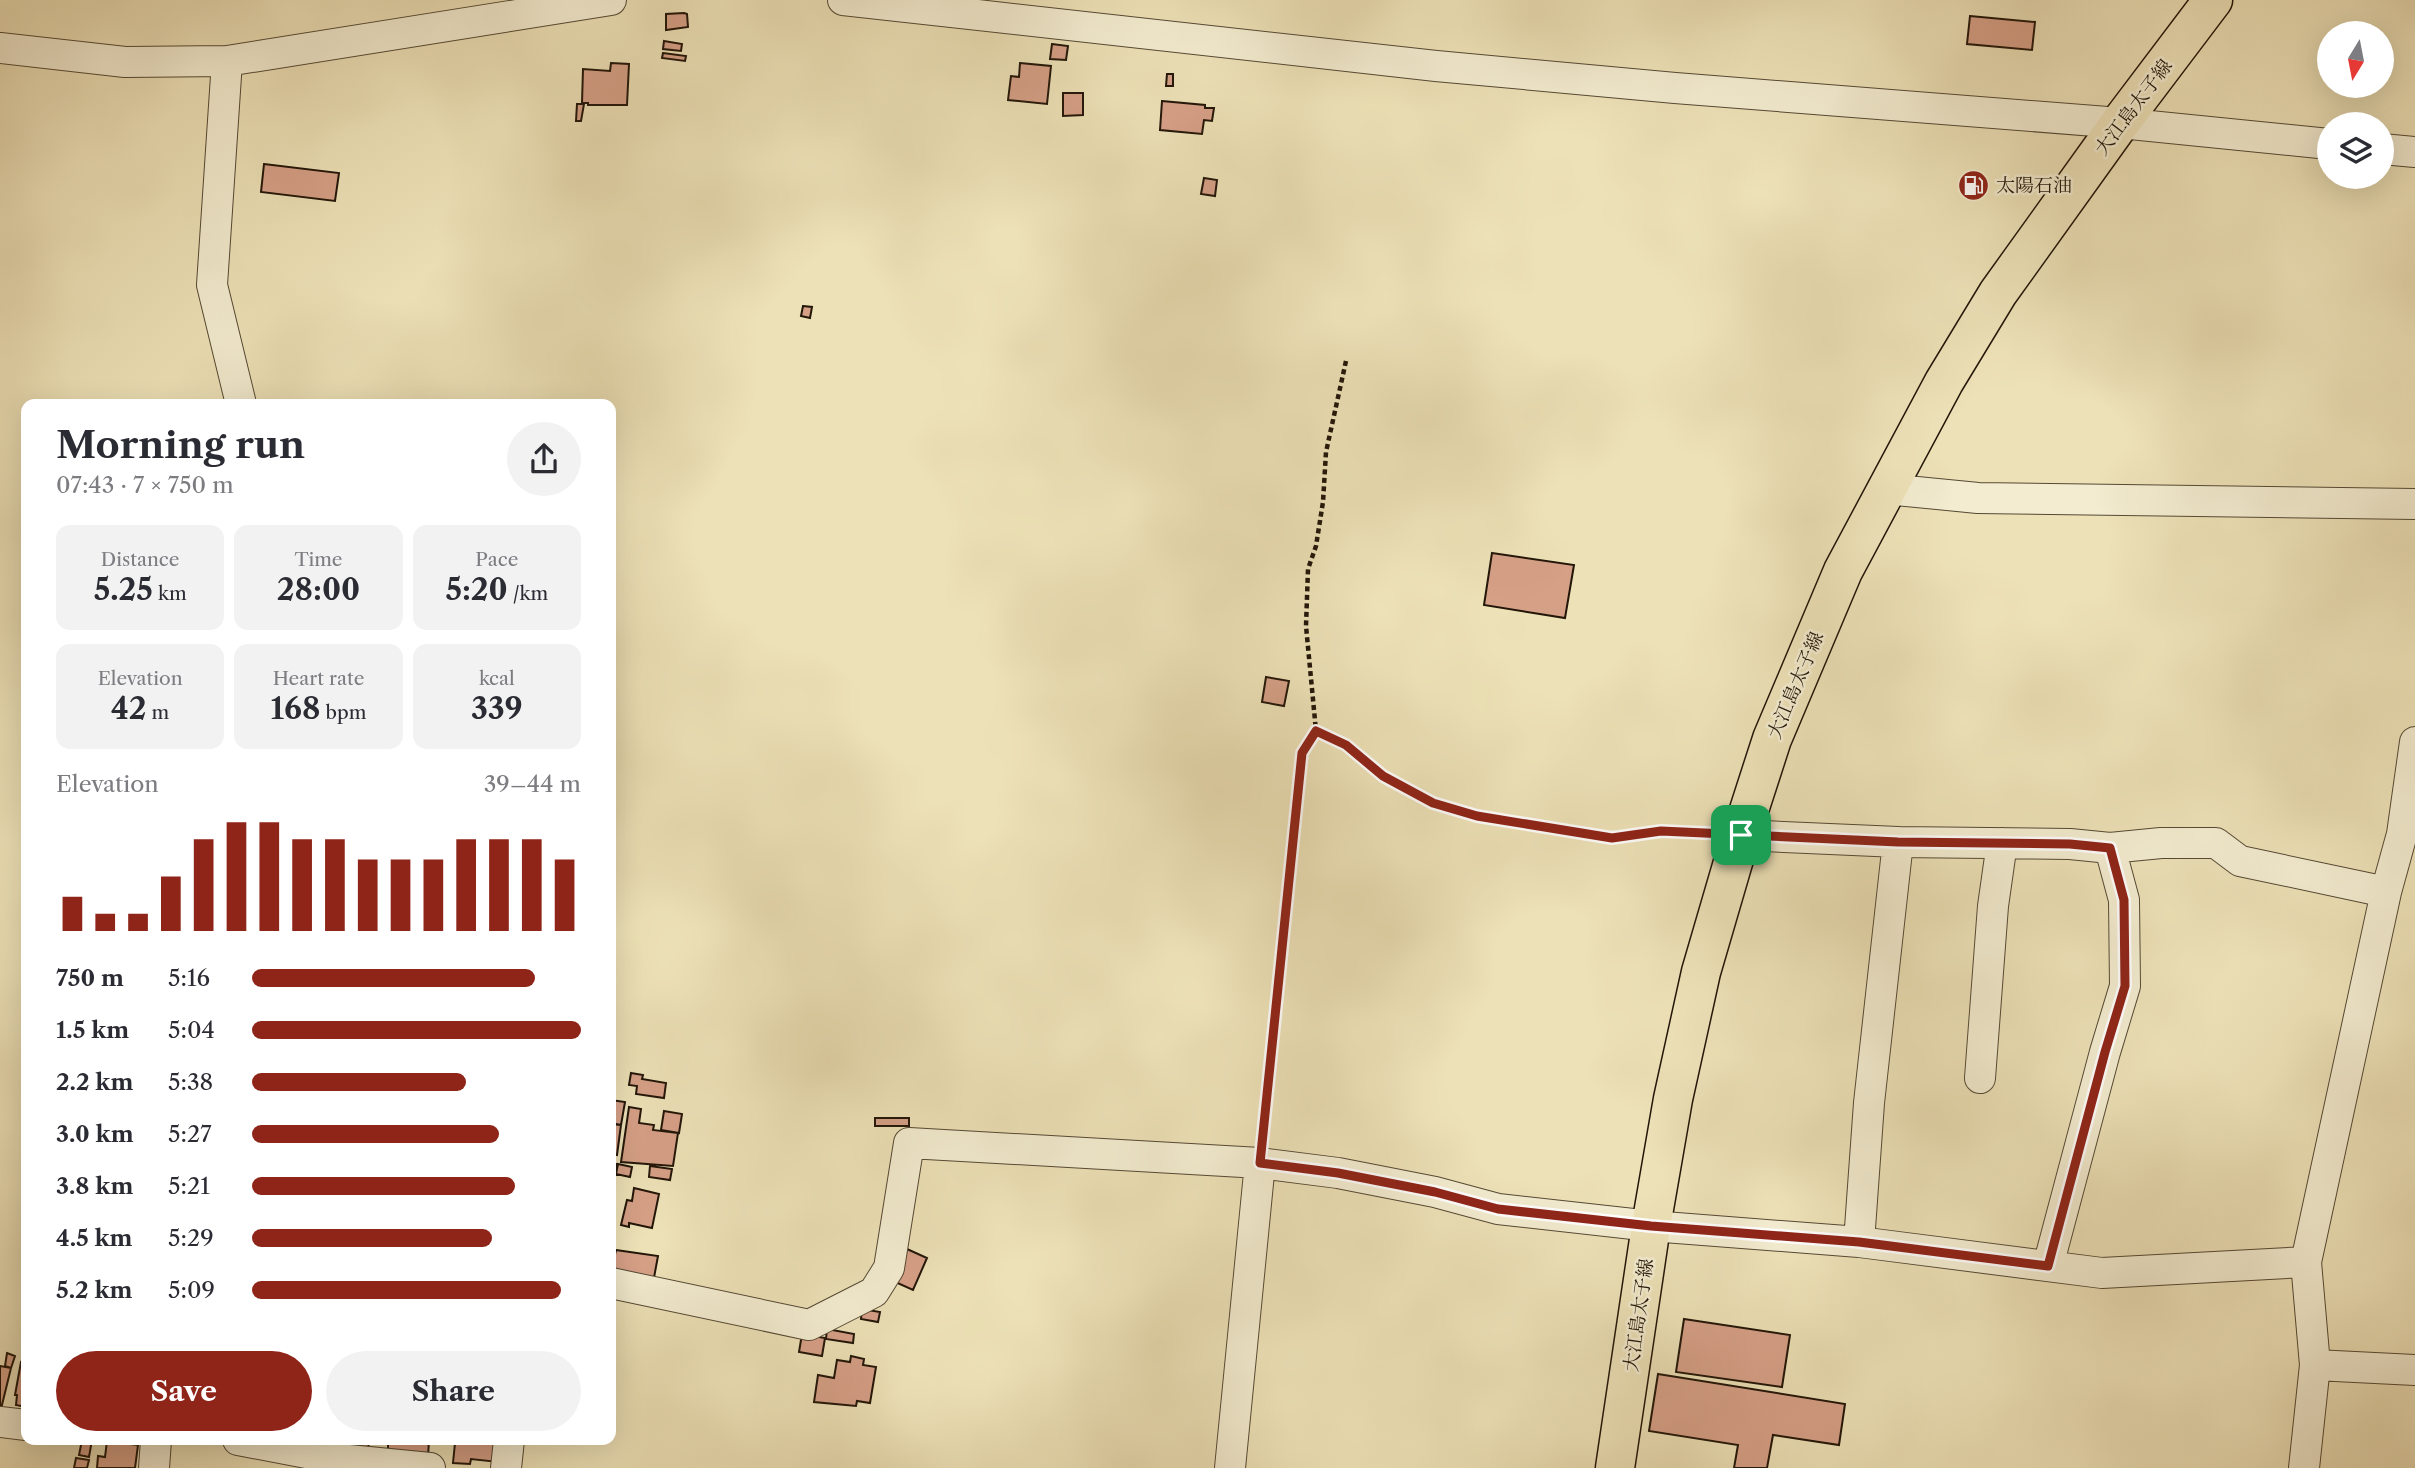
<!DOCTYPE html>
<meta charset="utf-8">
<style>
:root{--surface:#fff;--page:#f2f2f3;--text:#2b2b33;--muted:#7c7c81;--accent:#8f2418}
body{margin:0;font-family:"Libre Caslon Text","Noto Serif JP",serif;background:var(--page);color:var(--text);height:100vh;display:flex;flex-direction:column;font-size:26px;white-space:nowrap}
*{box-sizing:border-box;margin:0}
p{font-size:23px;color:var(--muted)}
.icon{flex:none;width:38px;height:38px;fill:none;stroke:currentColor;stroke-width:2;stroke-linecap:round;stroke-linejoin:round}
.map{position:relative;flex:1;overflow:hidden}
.panel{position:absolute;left:21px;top:399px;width:595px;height:1046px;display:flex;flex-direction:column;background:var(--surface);border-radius:14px;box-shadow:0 7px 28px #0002}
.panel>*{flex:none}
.needle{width:46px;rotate:190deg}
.tools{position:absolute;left:2317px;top:21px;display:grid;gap:14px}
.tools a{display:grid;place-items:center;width:77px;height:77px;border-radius:50%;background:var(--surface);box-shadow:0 7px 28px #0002;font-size:35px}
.pin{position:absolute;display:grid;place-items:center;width:60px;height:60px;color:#fff;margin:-30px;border-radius:14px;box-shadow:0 4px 10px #0006}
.round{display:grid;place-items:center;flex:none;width:74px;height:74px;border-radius:37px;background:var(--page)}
.overview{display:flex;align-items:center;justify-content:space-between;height:119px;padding:0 35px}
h1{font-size:38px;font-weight:700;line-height:52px}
.stats{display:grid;grid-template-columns:repeat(3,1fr);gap:10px;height:119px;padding:7px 35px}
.stats div{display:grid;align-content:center;border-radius:14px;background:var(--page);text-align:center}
.stats b{font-size:30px;font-weight:700}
.stats small{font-size:19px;font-weight:400}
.stats p{font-size:19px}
.chart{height:196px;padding:14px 35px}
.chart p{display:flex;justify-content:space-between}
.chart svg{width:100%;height:126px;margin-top:7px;stroke:var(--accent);stroke-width:6}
.action{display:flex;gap:14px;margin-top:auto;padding:14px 35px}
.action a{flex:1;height:80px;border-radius:42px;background:var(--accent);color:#fff;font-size:28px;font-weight:700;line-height:80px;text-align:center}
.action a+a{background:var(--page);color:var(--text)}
ul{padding:0 35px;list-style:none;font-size:23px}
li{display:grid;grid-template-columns:112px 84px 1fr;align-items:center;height:52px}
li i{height:18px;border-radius:9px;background:var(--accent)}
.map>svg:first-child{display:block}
</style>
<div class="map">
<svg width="2415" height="1468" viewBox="0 0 2415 1468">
<rect width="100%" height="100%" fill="#ede1b7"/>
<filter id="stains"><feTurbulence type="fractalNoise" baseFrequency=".00286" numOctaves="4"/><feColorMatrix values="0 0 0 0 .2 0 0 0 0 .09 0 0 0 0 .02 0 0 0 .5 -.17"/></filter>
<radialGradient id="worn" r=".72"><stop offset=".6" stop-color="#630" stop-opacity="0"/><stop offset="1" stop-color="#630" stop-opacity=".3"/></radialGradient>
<path fill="#d6a087" stroke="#221609" stroke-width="2" d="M684,13l3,1 1,13 -22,3v-16z
M1970,16l65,6 -3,28 -65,-6z
M664,41l18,3 -1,7 -18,-2z
M1052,44l16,2 -2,14 -16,-1z
M663,53l23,3 -1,5 -23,-3z
M611,63l18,1 -2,41h-39v-2h-6l1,-34 27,2z
M1020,63l31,3 -4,38 -39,-4 3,-24 8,1z
M1167,74h6v12h-7z
M1063,93h20v22l-20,1z
M1162,101l43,4v3h9l-2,13 -8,-1 -2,14 -42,-4z
M577,104h7l-3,17h-5z
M264,164l75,9 -4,28 -74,-9z
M1204,178l13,2 -2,16 -14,-2z
M803,306l9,1 -2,11 -9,-2z
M1492,553l82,12 -9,53 -81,-13z
M1266,677l23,4 -5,25 -22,-4z
M631,1073l12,2 -1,4 24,4 -2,15 -28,-4 1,-8 -8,-1z
M611,1100l14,2 -4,23 -10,-2z
M629,1107l12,2 -2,14 15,2 -1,5 25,3 -5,33 -52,-4z
M664,1111l18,3 -3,19 -18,-3z
M875,1118h34v8h-34z
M611,1124l10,1 -4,30 -6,-1z
M611,1163l6,1 -6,32z
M618,1164l14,3 -2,10 -14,-3z
M650,1166l22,3 -2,11 -21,-3z
M634,1188l25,6 -7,34 -23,-5v4l-8,-2 6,-25 5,1z
M907,1249l20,9 -14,32 -20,-9z
M616,1250l42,6 -5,27 -42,-11z
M862,1309l18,3 -2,10 -17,-3z
M1684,1319l106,16 -8,52 -106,-15z
M827,1329l27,5 -1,9 -27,-4z
M802,1334l23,4 -3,18 -23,-4z
M7,1353l8,3 -4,12 -6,-2z
M851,1356l13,3 -1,6 13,2 -6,36 -13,-2 -1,5 -42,-4 4,-27 16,3 3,-18 13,2z
M21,1362l5,1v44l-10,-2 1,-10h-2z
M0,1366l11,2 -10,41h-1z
M1658,1374l187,30 -6,41 -66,-10 -6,33h-33l4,-23 -89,-14z
M82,1440h10l-3,17 -10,-2z
M353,1440h16l-1,11 -16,-2z
M388,1440h41l-1,17 -40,-5z
M441,1440h59l-2,22 -27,-3 -1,5 -17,-1 2,-20 -15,-1z
M107,1441l31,4 -3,23h-38l1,-12 7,1z
M76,1458l13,2 -2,8h-13z"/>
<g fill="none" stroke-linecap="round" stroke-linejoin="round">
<defs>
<path id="minor" d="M843,0l593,66 239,22 445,35 209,21
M0,48l125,14 102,-1 384,-61
M227,61l-15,224 29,119
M2382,149l33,3
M1886,489l92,9 437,6
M1741,835l157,7 172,2 40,4 51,-5h55l24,18 146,31
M1980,1078l13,-172 9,-63
M1859,1242l10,-139 29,-261
M2048,1266l57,-214 20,-66 -1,-86 -14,-52
M611,1283l198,42 65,-33 15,-24 20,-125 351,20 78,10 97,19 63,17 153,17 208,16 243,31 204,-11
M2315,1365l100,5
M0,1422l26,3
M238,1440l100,19 92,9
M154,1468l2,-28
M506,1468l3,-28
M1230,1468l30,-305
M2304,1468l11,-103 -9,-103 80,-370 16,-58 13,-92"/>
<path id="major" d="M1615,1468l36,-242 22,-127 28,-127 40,-137 31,-96 71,-168 101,-189 54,-89 122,-170 93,-123"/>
</defs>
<use href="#minor" stroke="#554934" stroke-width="32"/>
<use href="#major" stroke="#221609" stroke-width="41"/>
<path stroke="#221609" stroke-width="4.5" stroke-dasharray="5 3.5" stroke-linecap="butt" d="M1346,361l-20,91 -3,50 -7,44 -8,23 -2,57 10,105 30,14 37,31 50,27 44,13 135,22 49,-7 51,3
M1262,1138l40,-385 14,-22"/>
<use href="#minor" stroke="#f3ecd0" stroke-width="30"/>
<use href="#major" stroke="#ede1b7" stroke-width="38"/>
</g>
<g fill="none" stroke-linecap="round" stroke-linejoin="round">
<defs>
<path id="route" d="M1316,731l30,14 37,31 50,27 44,13 135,22 49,-7 237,11 172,2 40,4 14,52 1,86 -20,66 -57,214 -189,-24 -208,-16 -153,-17 -63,-17 -97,-19 -78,-10 42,-410z"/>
</defs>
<use href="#route" stroke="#fff" stroke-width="14"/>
<use href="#route" stroke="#8f2418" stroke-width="9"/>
</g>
<defs>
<symbol id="fuel-disc" viewBox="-11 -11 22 22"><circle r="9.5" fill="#8f2418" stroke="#f3ecd0"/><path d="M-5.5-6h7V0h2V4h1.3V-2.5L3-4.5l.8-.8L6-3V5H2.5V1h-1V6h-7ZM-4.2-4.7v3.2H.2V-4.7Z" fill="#fff"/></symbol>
</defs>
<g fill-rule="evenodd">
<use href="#fuel-disc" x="1956" y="168" width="35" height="35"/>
</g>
<g text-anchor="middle" stroke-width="5" stroke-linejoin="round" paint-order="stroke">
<g font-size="19" fill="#221609" stroke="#f3ecd0">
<text transform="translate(2133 107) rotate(-53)" y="7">大江島太子線</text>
<text transform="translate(1795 685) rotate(-67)" y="7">大江島太子線</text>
<text transform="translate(1638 1315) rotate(-82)" y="7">大江島太子線</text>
</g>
<g font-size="19" fill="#221609" stroke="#f3ecd0" text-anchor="start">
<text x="1996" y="192">太陽石油</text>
</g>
</g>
<rect width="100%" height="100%" filter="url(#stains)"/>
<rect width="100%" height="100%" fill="url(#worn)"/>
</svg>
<div class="tools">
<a><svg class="needle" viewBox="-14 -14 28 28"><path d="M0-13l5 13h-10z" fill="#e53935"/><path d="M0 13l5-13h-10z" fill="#7c7c81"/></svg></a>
<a><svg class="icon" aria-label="layers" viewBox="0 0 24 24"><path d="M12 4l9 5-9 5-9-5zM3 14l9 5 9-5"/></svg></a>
</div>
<div class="pin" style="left:1741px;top:835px;background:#1e9e55"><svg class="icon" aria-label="arrive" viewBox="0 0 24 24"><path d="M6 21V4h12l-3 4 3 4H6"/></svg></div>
<section class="panel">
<div class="overview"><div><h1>Morning run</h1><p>07:43 · 7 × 750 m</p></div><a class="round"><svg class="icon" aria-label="share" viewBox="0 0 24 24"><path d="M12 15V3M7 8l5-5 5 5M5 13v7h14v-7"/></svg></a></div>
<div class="stats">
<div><p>Distance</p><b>5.25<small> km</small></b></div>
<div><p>Time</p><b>28:00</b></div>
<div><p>Pace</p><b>5:20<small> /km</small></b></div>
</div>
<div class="stats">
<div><p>Elevation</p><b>42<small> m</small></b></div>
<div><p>Heart rate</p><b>168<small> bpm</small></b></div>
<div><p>kcal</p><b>339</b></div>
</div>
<div class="chart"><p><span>Elevation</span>39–44 m</p>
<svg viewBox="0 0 160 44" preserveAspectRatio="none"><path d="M5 44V32M15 44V38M25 44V38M35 44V25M45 44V12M55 44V6M65 44V6M75 44V12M85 44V12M95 44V19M105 44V19M115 44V19M125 44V12M135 44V12M145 44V12M155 44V19"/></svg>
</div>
<ul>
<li><b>750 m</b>5:16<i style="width:86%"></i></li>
<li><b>1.5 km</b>5:04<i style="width:100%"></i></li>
<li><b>2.2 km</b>5:38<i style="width:65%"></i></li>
<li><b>3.0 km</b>5:27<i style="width:75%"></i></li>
<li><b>3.8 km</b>5:21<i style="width:80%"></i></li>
<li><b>4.5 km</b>5:29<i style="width:73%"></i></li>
<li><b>5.2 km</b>5:09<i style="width:94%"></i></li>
</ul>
<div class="action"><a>Save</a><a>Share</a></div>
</section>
</div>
